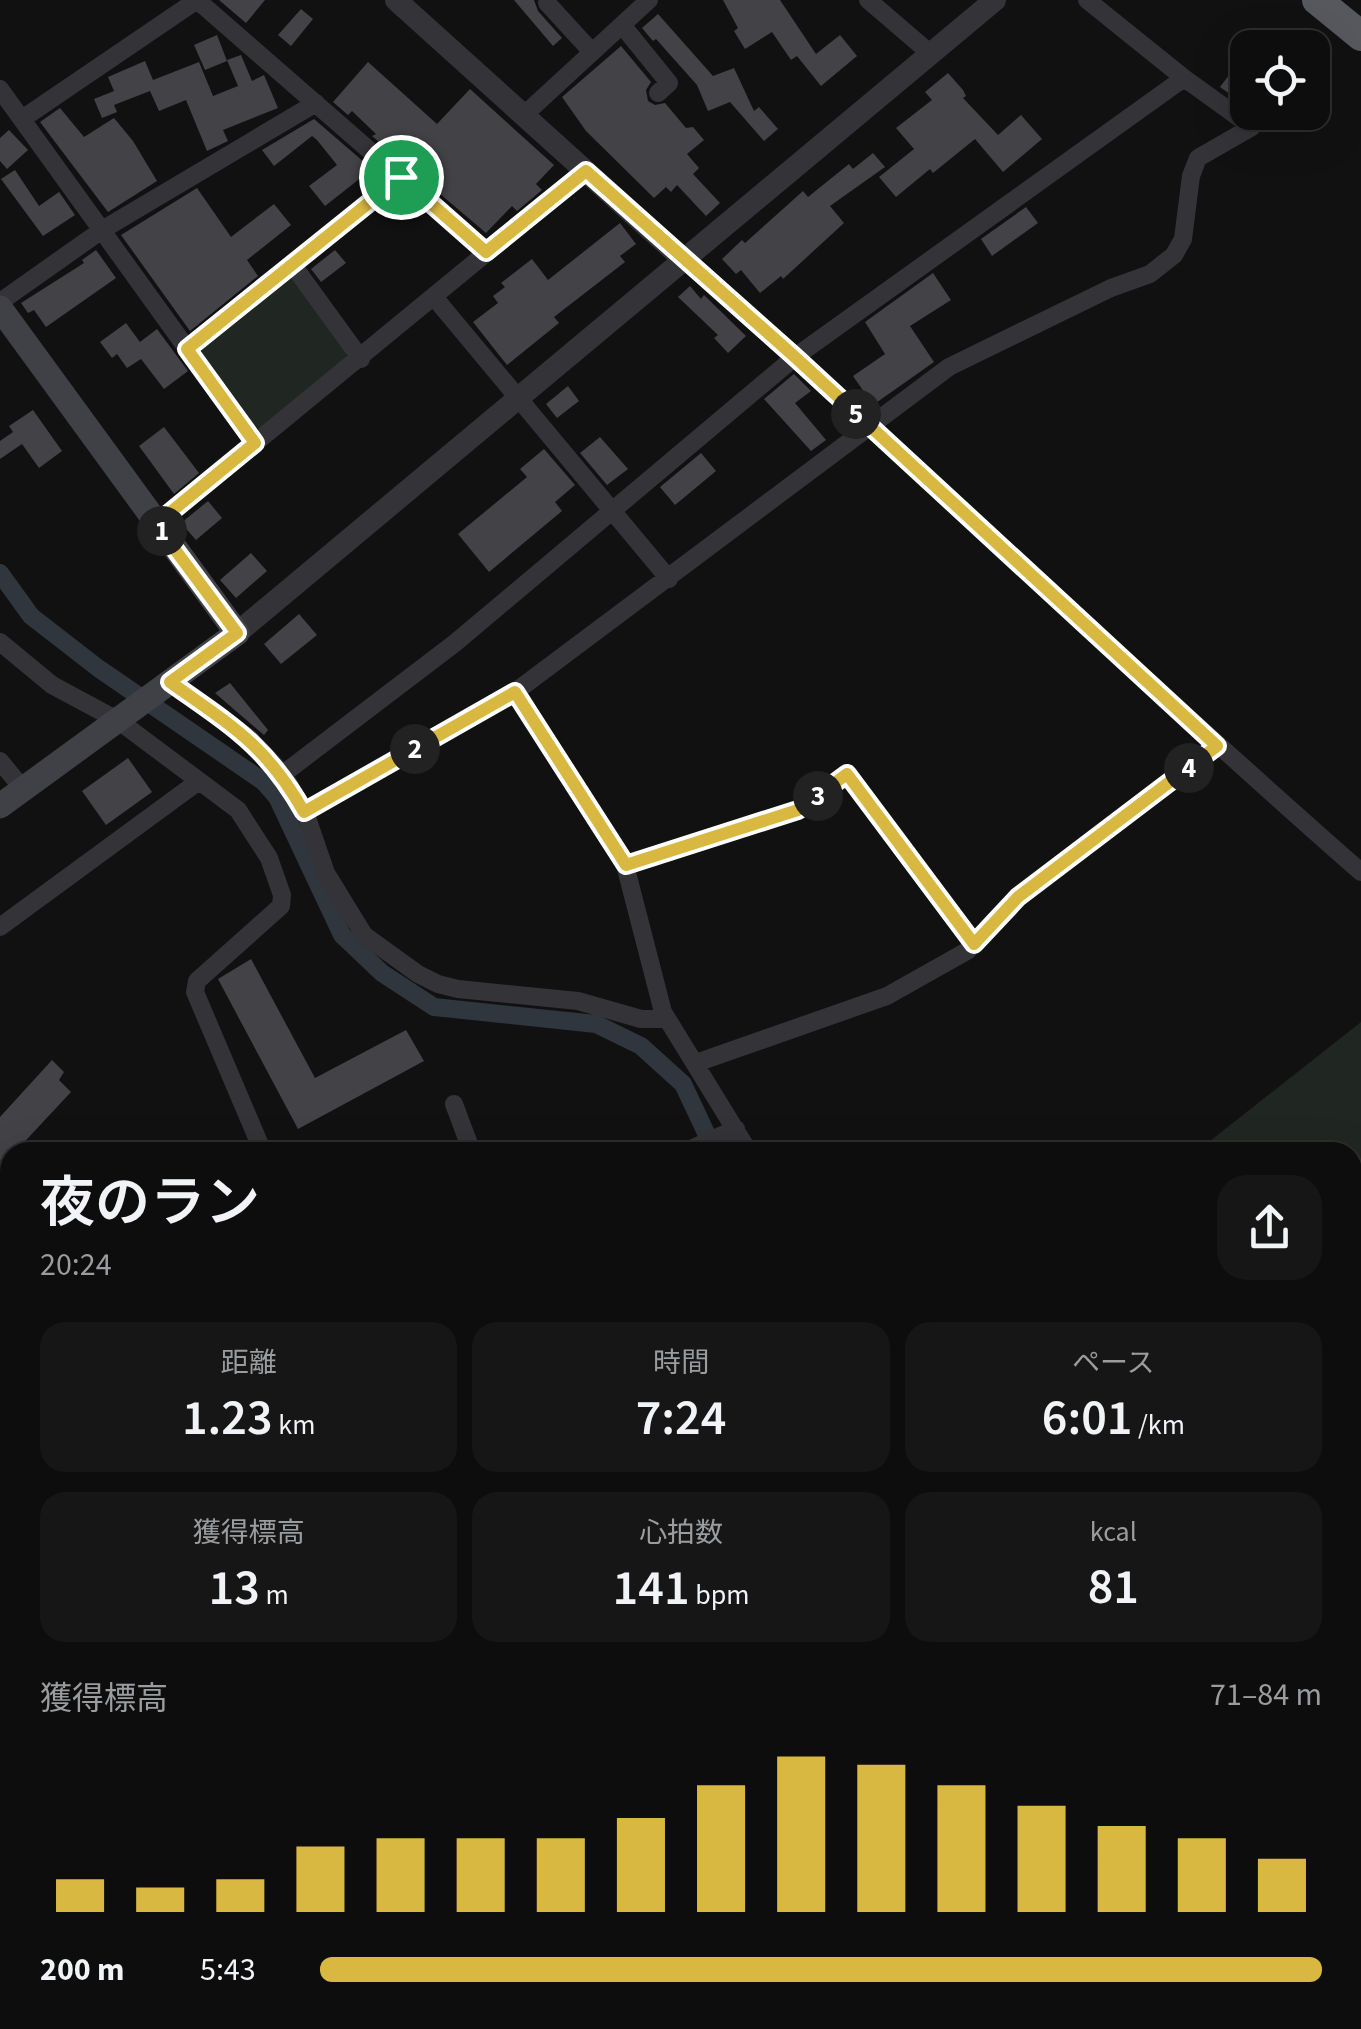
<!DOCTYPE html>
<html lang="ja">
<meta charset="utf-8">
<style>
:root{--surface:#0d0d0e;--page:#161617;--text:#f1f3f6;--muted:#9a9c9e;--line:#2d2d2e;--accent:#d9b841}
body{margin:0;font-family:"Source Sans 3","Noto Sans JP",sans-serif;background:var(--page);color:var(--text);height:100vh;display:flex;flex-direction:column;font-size:38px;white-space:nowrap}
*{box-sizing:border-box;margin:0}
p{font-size:32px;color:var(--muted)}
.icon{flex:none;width:55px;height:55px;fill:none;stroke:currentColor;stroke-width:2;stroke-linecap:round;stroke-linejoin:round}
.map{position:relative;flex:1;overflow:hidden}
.drawer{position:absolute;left:0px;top:1142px;width:1362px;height:888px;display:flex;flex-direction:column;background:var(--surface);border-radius:30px 30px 0 0;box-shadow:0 10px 40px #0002,0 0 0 2px var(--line)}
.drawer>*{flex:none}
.buttons{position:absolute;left:1230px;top:30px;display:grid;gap:20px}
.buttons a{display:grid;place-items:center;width:100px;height:100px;border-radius:20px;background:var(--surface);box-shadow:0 10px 40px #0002,0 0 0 2px var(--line);font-size:50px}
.pin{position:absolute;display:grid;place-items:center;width:85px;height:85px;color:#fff;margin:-42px;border:5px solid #fff;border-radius:50%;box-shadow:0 2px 10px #0007}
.km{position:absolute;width:50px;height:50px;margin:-25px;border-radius:50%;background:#222;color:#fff;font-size:28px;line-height:50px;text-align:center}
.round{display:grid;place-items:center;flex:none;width:105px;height:105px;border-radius:30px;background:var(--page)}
.headline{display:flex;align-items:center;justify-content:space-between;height:170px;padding:0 40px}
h1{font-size:55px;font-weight:600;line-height:75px}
.figures{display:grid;grid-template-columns:repeat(3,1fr);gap:15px;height:170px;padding:10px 40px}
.figures div{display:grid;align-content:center;border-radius:25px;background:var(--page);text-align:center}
.figures b{font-size:50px;font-weight:600}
.figures small{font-size:28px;font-weight:400}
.figures p{font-size:28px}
.chart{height:280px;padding:20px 40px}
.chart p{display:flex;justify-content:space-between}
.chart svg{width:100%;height:180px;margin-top:10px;stroke:var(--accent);stroke-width:6}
ul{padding:0 40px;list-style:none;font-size:32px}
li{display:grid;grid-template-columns:160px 120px 1fr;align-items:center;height:75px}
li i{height:25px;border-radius:12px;background:var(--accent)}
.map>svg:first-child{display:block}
</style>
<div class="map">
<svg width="1361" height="2029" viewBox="0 0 1361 2029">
<rect width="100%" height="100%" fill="#111112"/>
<path fill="#202621" d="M290,276l58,70 -2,12 -85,70h-8l-51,-72v-9z
M1361,1022v777l-8,4 -1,-651h-156z"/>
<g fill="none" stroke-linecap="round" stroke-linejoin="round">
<path stroke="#30363d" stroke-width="18" d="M0,573l31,43 67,52 166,114 13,15 65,138 40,38 52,34 162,17 45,22 42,38 32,68
M1019,2020l13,9"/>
</g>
<path fill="#434347" d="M219,0h46l-19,23z
M514,0h20l4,11 24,27 -9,8z
M723,0h57l36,54 24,-19 17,21 -36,30 -24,-30 -6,4 -19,-28 -27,17 -11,-18 4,-3z
M301,9l12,10 -22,27 -13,-11z
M658,14l55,62 21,-8 20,43 5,-4 19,22 -14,12 -34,-39 -22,9 -11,-26 -41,-46 -3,2 -11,-13z
M217,35l10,26 -22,9 -11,-25z
M621,46l30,36 -5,8 2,11 7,4 10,-2 21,25 7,-1 11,13 -17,14 12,14 -6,6 27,29 -14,13 -29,-31 -6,7 -5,-5 -12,11 -68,-67 -24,-34z
M1248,50v57l-28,-20z
M241,55l11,26 12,-6 14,33 -55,22 5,11 -21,10 -21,-51 -27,11 -9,-20 -36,14 3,7 -15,6 -8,-19 20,-8 -6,-14 37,-16 8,19 46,-18 14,34 25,-10 -11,-26z
M368,62l69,62 33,-35 84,76 -18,19 6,6 -25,21 -5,-5 -26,27 -114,-97 4,-2 -24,-23 -4,4 -15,-13z
M948,73l15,17 3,6 -3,2 35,37 23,-20 21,24 -39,33 -28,-33 -42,34 -3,-4 -34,28 -17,-20 35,-28 -18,-21 36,-28 -7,-8z
M60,108l24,29 30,-19 19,23 24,40 -49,31 -68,-90z
M314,119l58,50 -47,37 -16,-20 28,-21 -20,-25 -5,-4 -38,30 -12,-16z
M9,130l19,20 -21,19 -7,-8v-23z
M873,153l12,14 -55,39 14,17 -61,56 -2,-3 -21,17 -19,-23 -5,4 -14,-15 20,-19 3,3 58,-52 5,6 41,-33 4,5z
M15,170l24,36 20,-14 16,23 -32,21 -42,-57z
M197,188l34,49 43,-33 17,21 -44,35 11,16 -68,55 -69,-96z
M1026,207l12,16 -46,33 -11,-17z
M620,223l16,21 -16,12 5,6 -71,55 5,6 -52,42 -34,-43 25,-19 -5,-7 12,-9 -4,-4 31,-24 16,21z
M96,250l20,28 -70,49 -12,-17 -6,3 -7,-10 63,-40 -2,-3z
M335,250l11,13 -25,19 -10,-13z
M933,273l18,27 -41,26 24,36 -61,43 -20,-29 32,-22 -20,-32z
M690,286l11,13 3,-4 42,41 -18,17 -14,-15 4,-3 -40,-38z
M126,323l14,19 17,-13 31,42 -24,18 -23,-30 -14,9 -10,-14 -5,4 -12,-16z
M794,374l17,17 -16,12 31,37 -15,11 -47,-52z
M568,386l11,15 -22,17 -11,-14z
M33,410l29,41 -23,17 -17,-24 -22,15v-18l13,-9 -4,-6z
M164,427l35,46 -25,21 -35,-48z
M600,437l28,32 -21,16 -27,-32z
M544,449l31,36 -20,17 7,9 -73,61 -31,-38 69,-57 -7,-8z
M701,453l15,18 -41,34 -15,-18z
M208,501l14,17 -26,22 -15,-17z
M251,553l16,18 -31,27 -16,-18z
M299,614l18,21 -36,29 -17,-20z
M230,683l38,47 -4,5 -49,-42z
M128,758l24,34 -46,33 -24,-34z
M251,959l64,119 91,-48 18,31 -126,68 -80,-150z
M52,1060l12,12 -5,8 12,12 -56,60h-5v5l-10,11v-51z"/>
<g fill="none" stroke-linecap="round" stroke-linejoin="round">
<path stroke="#343438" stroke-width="18" d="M197,0l289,252
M868,0l63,54
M547,3l45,49
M622,25l47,58 -11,10
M0,89l255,354 331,-272
M524,115l125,-115
M22,119l175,-119
M684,260c229,200 448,412 677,612
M292,264l69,95
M434,297l235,282
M0,302l102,-72 214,-127
M187,349l214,-172
M157,524l98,-81
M0,642l52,43 67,36 119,89 31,48 13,37 -1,11 -84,75 -2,11 68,160
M170,682l79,56 34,36 22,38 21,61 38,62 54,39 20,10 20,5 120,12 63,18h25
M515,692l110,173 38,147 86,140
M0,761l23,28
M283,774l172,-131 340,-286 389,-279
M305,812l210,-120 434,-325 162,-79 39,-14 24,-19 9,-16 8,-63 7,-18 54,-31 -68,-49 -97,-78
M625,865l174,-55 48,-35 127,169
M0,927l199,-146
M696,1063l191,-67 80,-45 51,-54 199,-150
M454,1104l18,48
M684,1152l52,-23
M0,1383h10
M0,1551h10
M0,1649l10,5
M0,1809h7l3,7
M1352,1952l9,18
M613,2020l2,9
M25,2029l6,-9
M186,2029l13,-9
M343,2029l1,-9
M722,2029l9,-9
M850,2029l16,-9"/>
<path stroke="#343438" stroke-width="22" d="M396,0l288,260
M237,633l758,-633
M1352,1812l9,-5
M995,2029l7,-9"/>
<path stroke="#404146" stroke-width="25" d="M0,308l237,325 -237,173"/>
<path stroke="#56585e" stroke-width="30" d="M1317,0l44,36"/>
</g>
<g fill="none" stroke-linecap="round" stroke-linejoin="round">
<defs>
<path id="route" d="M586,171l209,186 422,389 -199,151 -44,47 -127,-170 -49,36 -172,55 -111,-173 -211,120c-38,-67 -72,-86 -134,-130l67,-49 -81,-109 99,-81 -68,-94 214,-172 85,75z"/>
</defs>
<use href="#route" stroke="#fff" stroke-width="20"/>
<use href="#route" stroke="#d9b841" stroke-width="12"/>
</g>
</svg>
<div class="buttons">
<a><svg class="icon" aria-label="locate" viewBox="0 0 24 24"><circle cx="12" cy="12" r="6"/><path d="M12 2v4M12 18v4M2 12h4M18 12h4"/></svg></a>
</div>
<div class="pin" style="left:401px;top:177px;background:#1e9e55"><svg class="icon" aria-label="arrive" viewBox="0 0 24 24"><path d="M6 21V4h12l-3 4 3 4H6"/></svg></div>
<b class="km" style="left:162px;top:531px">1</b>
<b class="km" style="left:415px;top:749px">2</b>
<b class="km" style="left:818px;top:796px">3</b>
<b class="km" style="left:1189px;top:768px">4</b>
<b class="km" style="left:856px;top:414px">5</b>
<section class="drawer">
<div class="headline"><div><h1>夜のラン</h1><p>20:24</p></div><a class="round"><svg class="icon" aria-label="share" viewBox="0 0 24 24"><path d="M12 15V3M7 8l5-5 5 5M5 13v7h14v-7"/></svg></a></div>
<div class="figures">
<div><p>距離</p><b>1.23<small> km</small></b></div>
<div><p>時間</p><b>7:24</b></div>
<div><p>ペース</p><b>6:01<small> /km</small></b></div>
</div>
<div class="figures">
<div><p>獲得標高</p><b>13<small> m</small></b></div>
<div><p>心拍数</p><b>141<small> bpm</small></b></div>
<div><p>kcal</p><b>81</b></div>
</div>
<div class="chart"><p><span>獲得標高</span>71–84 m</p>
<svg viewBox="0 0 160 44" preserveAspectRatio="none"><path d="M5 44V36M15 44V38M25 44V36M35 44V28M45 44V26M55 44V26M65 44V26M75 44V21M85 44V13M95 44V6M105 44V8M115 44V13M125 44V18M135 44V23M145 44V26M155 44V31"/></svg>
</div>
<ul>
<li><b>200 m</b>5:43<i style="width:100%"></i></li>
</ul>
</section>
</div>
